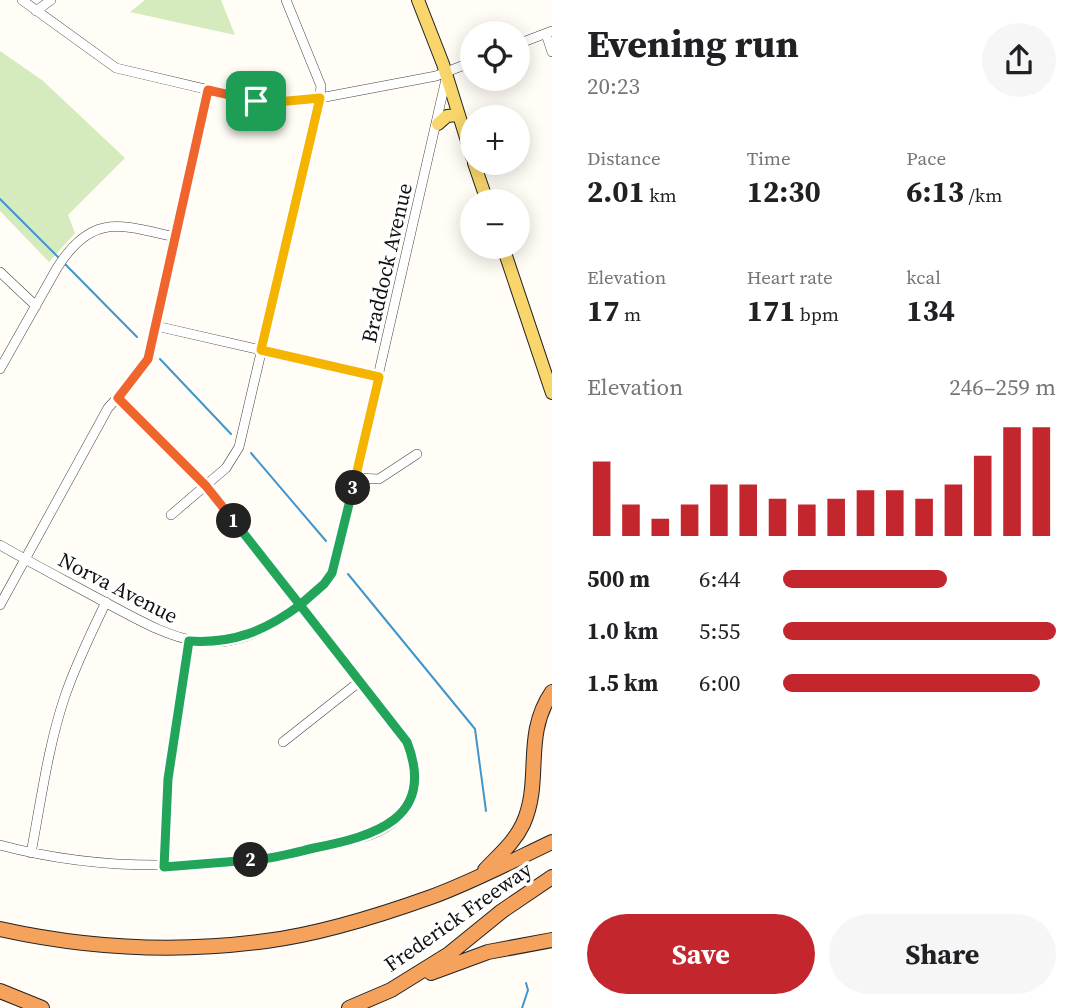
<!DOCTYPE html>
<meta charset="utf-8">
<style>
:root{--surface:#fff;--page:#f6f6f6;--text:#202124;--muted:#757577;--accent:#c4262e}
body{margin:0;font-family:"Source Serif 4",serif;background:var(--page);color:var(--text);height:100vh;display:flex;flex-direction:column;font-size:26px;white-space:nowrap}
*{box-sizing:border-box;margin:0}
p{font-size:23px;color:var(--muted)}
.icon{flex:none;width:38px;height:38px;fill:none;stroke:currentColor;stroke-width:2;stroke-linecap:round;stroke-linejoin:round}
.map{position:relative;flex:1;overflow:hidden}
.side{display:flex;flex-direction:column;background:var(--surface);width:539px}
.side>*{flex:none}
.tools{position:absolute;left:460px;top:21px;display:grid;gap:14px}
.tools a{display:grid;place-items:center;width:70px;height:70px;border-radius:50%;background:var(--surface);box-shadow:0 4px 18px #0003;font-size:35px}
.pin{position:absolute;display:grid;place-items:center;width:60px;height:60px;color:#fff;margin:-30px;border-radius:14px;box-shadow:0 4px 10px #0006}
.km{position:absolute;width:35px;height:35px;margin:-18px;border-radius:50%;background:#222;color:#fff;font-size:19px;line-height:35px;text-align:center}
.round{display:grid;place-items:center;flex:none;width:74px;height:74px;border-radius:37px;background:var(--page)}
.headline{display:flex;align-items:center;justify-content:space-between;height:119px;padding:0 35px}
h1{font-size:38px;font-weight:700;line-height:52px}
.stats{display:grid;grid-template-columns:repeat(3,1fr);gap:10px;height:119px;padding:7px 35px}
.stats div{display:grid;align-content:center}
.stats b{font-size:30px;font-weight:700}
.stats small{font-size:19px;font-weight:400}
.stats p{font-size:19px}
.chart{height:196px;padding:14px 35px}
.chart p{display:flex;justify-content:space-between}
.chart svg{width:100%;height:126px;margin-top:7px;stroke:var(--accent);stroke-width:6}
.primary-button{display:flex;gap:14px;margin-top:auto;padding:14px 35px}
.primary-button a{flex:1;height:80px;border-radius:42px;background:var(--accent);color:#fff;font-size:28px;font-weight:700;line-height:80px;text-align:center}
.primary-button a+a{background:var(--page);color:var(--text)}
ul{padding:0 35px;list-style:none;font-size:23px}
li{display:grid;grid-template-columns:112px 84px 1fr;align-items:center;height:52px}
li i{height:18px;border-radius:9px;background:var(--accent)}
main{display:flex;flex:1;min-height:0}
.map>svg:first-child{display:block}
</style>
<main>
<div class="map">
<svg width="552" height="1008" viewBox="0 0 552 1008">
<rect width="100%" height="100%" fill="#fffdf5"/>
<path fill="#d5ebbd" d="M145,0h76l14,35 -105,-23z
M0,51l42,29 83,78 -57,57 7,18 -26,29 -49,-51z"/>
<g fill="none" stroke-linecap="round" stroke-linejoin="round">
<path stroke="#3f96cf" stroke-width="2" d="M0,199l60,60
M64,263l73,74
M160,359l71,75
M251,453l75,88
M348,574l127,155 11,82
M522,1008l6,-18 -2,-7"/>
<defs>
<path id="minor" d="M22,0l94,68 140,33 21,1 43,-4 116,-22 36,-14
M36,11l15,-11
M546,34l6,18
M518,44l34,-13
M0,272l36,34
M156,326l223,51
M0,369l57,-101c35,-56 64,-43 118,-31
M355,478l24,1 38,-25
M171,515l55,-47 13,-21 80,-343 2,-18 -35,-86
M0,545c33,19 66,36 99,54 70,37 114,68 189,15 20,-13 38,-28 47,-50l111,-485
M0,605l108,-197 23,-25 16,-24 61,-269
M283,742l76,-60
M0,845c105,28 210,25 316,3 23,-5 55,-9 75,-24 27,-21 27,-54 16,-82l-201,-256 -88,-88
M31,853c10,-52 17,-107 34,-157 11,-32 26,-63 41,-94
M164,867l4,-88 21,-138"/>
<path id="major" d="M418,0l25,64 29,93
M438,124l9,-8 11,-1
M474,163l13,38
M503,247l49,146"/>
<path id="highway" d="M485,870c14,-15 29,-27 38,-46 20,-44 -1,-88 29,-132
M0,929c86,19 178,24 266,12 55,-7 112,-25 165,-44 41,-15 81,-36 121,-55
M431,973l57,-21 64,-12
M0,991l42,17
M349,1008l42,-18 58,-36 53,-43 50,-34"/>
</defs>
<use href="#minor" stroke="#444" stroke-width="10"/>
<use href="#major" stroke="#222" stroke-width="14"/>
<use href="#highway" stroke="#222" stroke-width="16"/>
<use href="#minor" stroke="#fff" stroke-width="9"/>
<use href="#major" stroke="#f9d66b" stroke-width="12"/>
<use href="#highway" stroke="#f5a25d" stroke-width="14"/>
</g>
<g fill="none" stroke-linecap="round" stroke-linejoin="round">
<defs>
<path id="split-1" d="M234,521l-28,-35 -88,-88 30,-39 60,-269 48,11"/>
<path id="split-2" d="M234,521l66,84c-35,26 -67,39 -111,36l-21,138 -4,88 87,-7"/>
<path id="split-3" d="M251,860c21,-1 42,-7 63,-12 60,-12 123,-29 93,-106l-107,-137 24,-21 8,-11 21,-85"/>
<path id="split-4" d="M256,101l21,1 43,-4 -59,252 118,27 -26,111"/>
</defs>
<use href="#split-1" stroke="#fff" stroke-width="14"/>
<use href="#split-2" stroke="#fff" stroke-width="14"/>
<use href="#split-3" stroke="#fff" stroke-width="14"/>
<use href="#split-4" stroke="#fff" stroke-width="14"/>
<use href="#split-1" stroke="#f0652b" stroke-width="9"/>
<use href="#split-2" stroke="#22a559" stroke-width="9"/>
<use href="#split-3" stroke="#22a559" stroke-width="9"/>
<use href="#split-4" stroke="#f5b400" stroke-width="9"/>
</g>
<g text-anchor="middle" stroke-width="7" stroke-linejoin="round" paint-order="stroke">
<g font-size="21" fill="#111" stroke="#fff">
<text transform="translate(387 263) rotate(-77)" y="7">Braddock Avenue</text>
<text transform="translate(118 588) rotate(27)" y="7">Norva Avenue</text>
<text transform="translate(458 917) rotate(-35)" y="7">Frederick Freeway</text>
</g>
</g>
</svg>
<div class="tools">
<a><svg class="icon" aria-label="locate" viewBox="0 0 24 24"><circle cx="12" cy="12" r="6"/><path d="M12 2v4M12 18v4M2 12h4M18 12h4"/></svg></a>
<a>+</a>
<a>−</a>
</div>
<div class="pin" style="left:256px;top:101px;background:#1e9e55"><svg class="icon" aria-label="arrive" viewBox="0 0 24 24"><path d="M6 21V4h12l-3 4 3 4H6"/></svg></div>
<b class="km" style="left:234px;top:521px">1</b>
<b class="km" style="left:251px;top:860px">2</b>
<b class="km" style="left:353px;top:488px">3</b>
</div>
<section class="side">
<div class="headline"><div><h1>Evening run</h1><p>20:23</p></div><a class="round"><svg class="icon" aria-label="share" viewBox="0 0 24 24"><path d="M12 15V3M7 8l5-5 5 5M5 13v7h14v-7"/></svg></a></div>
<div class="stats">
<div><p>Distance</p><b>2.01<small> km</small></b></div>
<div><p>Time</p><b>12:30</b></div>
<div><p>Pace</p><b>6:13<small> /km</small></b></div>
</div>
<div class="stats">
<div><p>Elevation</p><b>17<small> m</small></b></div>
<div><p>Heart rate</p><b>171<small> bpm</small></b></div>
<div><p>kcal</p><b>134</b></div>
</div>
<div class="chart"><p><span>Elevation</span>246–259 m</p>
<svg viewBox="0 0 160 44" preserveAspectRatio="none"><path d="M5 44V18M15 44V33M25 44V38M35 44V33M45 44V26M55 44V26M65 44V31M75 44V33M85 44V31M95 44V28M105 44V28M115 44V31M125 44V26M135 44V16M145 44V6M155 44V6"/></svg>
</div>
<ul>
<li><b>500 m</b>6:44<i style="width:60%"></i></li>
<li><b>1.0 km</b>5:55<i style="width:100%"></i></li>
<li><b>1.5 km</b>6:00<i style="width:94%"></i></li>
</ul>
<div class="primary-button"><a>Save</a><a>Share</a></div>
</section>
</main>
